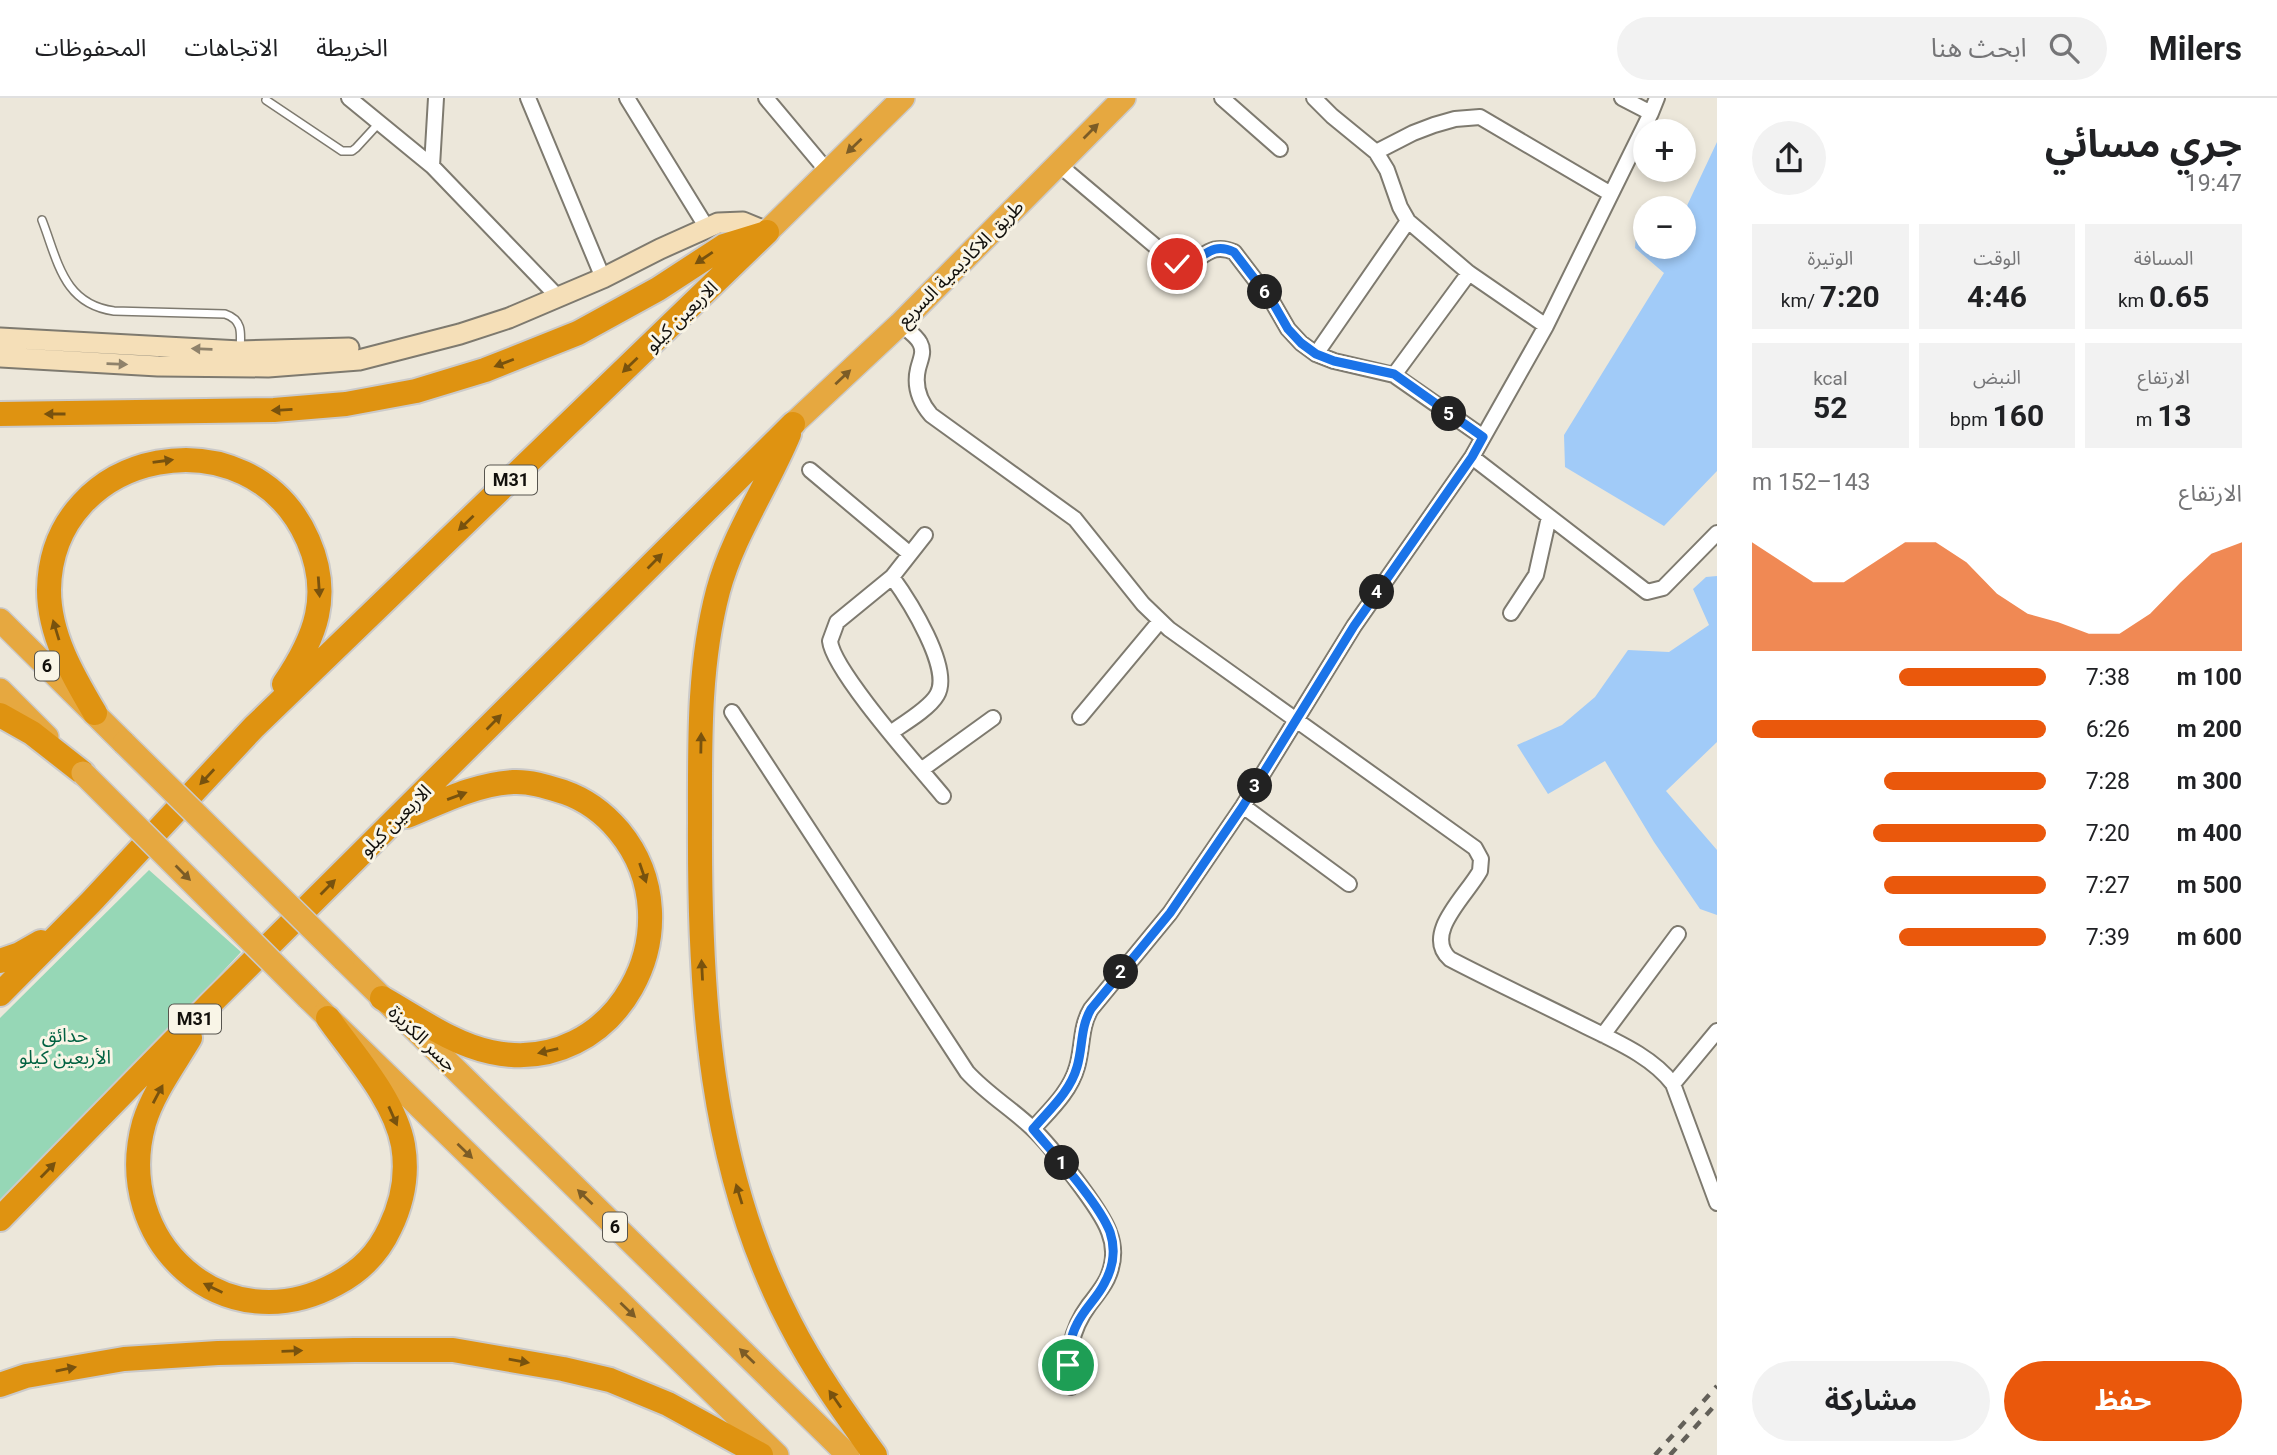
<!DOCTYPE html>
<html lang="ar">
<meta charset="utf-8">
<style>
:root{--surface:#fff;--page:#f2f2f2;--text:#202124;--muted:#757577;--line:#e0e0e0;--accent:#ea580c}
body{margin:0;font-family:Roboto,"Noto Sans Arabic",sans-serif;background:var(--page);color:var(--text);direction:rtl;height:100vh;display:flex;flex-direction:column;font-size:26px;white-space:nowrap}
*{box-sizing:border-box;margin:0}
p{font-size:23px;color:var(--muted)}
.icon{flex:none;width:38px;height:38px;fill:none;stroke:currentColor;stroke-width:2;stroke-linecap:round;stroke-linejoin:round}
.map{position:relative;flex:1;overflow:hidden;direction:ltr}
.side{display:flex;flex-direction:column;background:var(--surface);width:560px}
.side>*{flex:none}
.controls{position:absolute;left:1633px;top:21px;display:grid;gap:14px}
.controls a{display:grid;place-items:center;width:63px;height:63px;border-radius:50%;background:var(--surface);box-shadow:0 4px 10px #0003;font-size:35px}
.pin{position:absolute;display:grid;place-items:center;width:60px;height:60px;color:#fff;margin:-30px;border:4px solid #fff;border-radius:50%;box-shadow:0 2px 7px #0007}
.km{position:absolute;width:35px;height:35px;margin:-18px;border-radius:50%;background:#222;color:#fff;font-size:19px;line-height:35px;text-align:center}
.round{display:grid;place-items:center;flex:none;width:74px;height:74px;border-radius:37px;background:var(--page)}
.overview{display:flex;align-items:center;justify-content:space-between;height:119px;padding:0 35px}
h1{font-size:38px;font-weight:700;line-height:52px}
.stats{display:grid;grid-template-columns:repeat(3,1fr);gap:10px;height:119px;padding:7px 35px}
.stats div{display:grid;align-content:center;border-radius:0px;background:var(--page);text-align:center}
.stats b{font-size:30px;font-weight:700}
.stats small{font-size:19px;font-weight:400}
.stats p{font-size:19px}
.chart{height:196px;padding:14px 35px}
.chart p{display:flex;justify-content:space-between}
.chart svg{width:100%;height:126px;margin-top:7px;fill:var(--accent);opacity:.7}
.cta{display:flex;gap:14px;margin-top:auto;padding:14px 35px}
.cta a{flex:1;height:80px;border-radius:42px;background:var(--accent);color:#fff;font-size:28px;font-weight:700;line-height:80px;text-align:center}
.cta a+a{background:var(--page);color:var(--text)}
ul{padding:0 35px;list-style:none;font-size:23px}
li{display:grid;grid-template-columns:112px 84px 1fr;align-items:center;height:52px}
li i{height:18px;border-radius:9px;background:var(--accent)}
header{display:flex;align-items:center;gap:42px;box-sizing:border-box;height:98px;padding:0 35px;background:var(--surface);border-bottom:2px solid var(--line)}
header strong{font-size:33px}
nav{display:flex;gap:38px;margin-inline-start:auto;font-size:24px}
.search{width:490px;height:63px;background:var(--page);display:flex;align-items:center;gap:18px;box-sizing:border-box;padding:0 24px;border-radius:38px;color:var(--muted);font-size:26px}
main{display:flex;flex:1;min-height:0}
.map>svg:first-child{display:block}
</style>
<header>
<strong>Milers</strong>
<div class="search"><svg class="icon" aria-label="search" viewBox="0 0 24 24"><circle cx="10" cy="10" r="6"/><path d="M15 15l6 6"/></svg>ابحث هنا</div>
<nav><a>الخريطة</a><a>الاتجاهات</a><a>المحفوظات</a></nav>
</header>
<main>
<section class="side">
<div class="overview"><div><h1>جري مسائي</h1><p>19:47</p></div><a class="round"><svg class="icon" aria-label="share" viewBox="0 0 24 24"><path d="M12 15V3M7 8l5-5 5 5M5 13v7h14v-7"/></svg></a></div>
<div class="stats">
<div><p>المسافة</p><b>0.65<small> km</small></b></div>
<div><p>الوقت</p><b>4:46</b></div>
<div><p>الوتيرة</p><b>7:20<small> /km</small></b></div>
</div>
<div class="stats">
<div><p>الارتفاع</p><b>13<small> m</small></b></div>
<div><p>النبض</p><b>160<small> bpm</small></b></div>
<div><p>kcal</p><b>52</b></div>
</div>
<div class="chart"><p><span>الارتفاع</span>143–152 m</p>
<svg viewBox="0 0 160 44" preserveAspectRatio="none"><path d="M0 44V6L10 13L20 20L30 20L40 13L50 6L60 6L70 13L80 24L90 31L100 34L110 38L120 38L130 31L140 20L150 10L160 6V44z"/></svg>
</div>
<ul>
<li><b>100 m</b>7:38<i style="width:50%"></i></li>
<li><b>200 m</b>6:26<i style="width:100%"></i></li>
<li><b>300 m</b>7:28<i style="width:55%"></i></li>
<li><b>400 m</b>7:20<i style="width:59%"></i></li>
<li><b>500 m</b>7:27<i style="width:55%"></i></li>
<li><b>600 m</b>7:39<i style="width:50%"></i></li>
</ul>
<div class="cta"><a>حفظ</a><a>مشاركة</a></div>
</section>
<div class="map">
<svg width="1717" height="1357" viewBox="0 0 1717 1357">
<rect width="100%" height="100%" fill="#ece7da"/>
<path fill="#96d7b6" d="M149,772l92,82 -147,157 -94,94v-185z"/>
<path fill="#a1cbf8" d="M1717,44v329l-53,55 -99,-59 -1,-32 100,-162 -29,-25 1,-15 9,1v13h39v-35z
M1717,478v166l-51,49 51,59v65l-17,-6 -46,-67 -49,-81 -57,33 -31,-49 45,-20 33,-28 33,-47 41,2 40,-27 -16,-36 13,-12z"/>
<g fill="none" stroke-linecap="round" stroke-linejoin="round">
<defs>
<path id="service" d="M266,2l76,51h10l4,-3 23,-25
M42,122c16,41 21,84 72,91l111,3c18,6 16,19 15,36"/>
<path id="minor" d="M349,0l83,68 127,132
M528,0l75,180
M627,0l80,130
M766,0l62,74
M1222,0l58,51
M1314,0l18,18 44,36 11,18 13,37 8,14 61,52 77,53
M1622,0l29,15
M1376,54l37,-19 21,-8 21,-6 25,-2 131,77
M1058,66l122,103c23,-5 28,-26 54,-15l39,51 15,26 13,14 15,11 18,7 60,14 89,62
M432,68l4,-68
M900,226c6,5 16,11 20,19 5,9 0,17 -2,26 -4,17 2,33 13,46l144,104 68,85 26,25 306,219 6,11 -1,12c-13,24 -58,63 -30,88 42,22 85,42 127,63 33,17 73,32 96,62l44,119
M1316,256l92,-133
M1394,277l75,-102
M1472,359l175,135 16,-4 54,-55
M810,372l100,84
M925,437l-33,42 -55,45 -7,19c3,30 90,127 113,155
M1511,515l25,-38 13,-58
M732,614l235,360c20,22 44,36 65,56 19,18 69,81 77,104 6,15 5,32 -2,47 -5,10 -12,18 -18,26 -19,26 -22,50 -18,82
M1080,619l80,-96
M890,635c13,-9 39,-24 47,-38 16,-26 -29,-96 -45,-118
M921,672l72,-52
M1243,708l106,78
M1603,937l75,-101
M1673,986l44,-53
M1033,1031c17,-19 37,-37 44,-62 6,-20 3,-40 14,-58l79,-96 73,-107 111,-180 118,-169 74,-131 105,-213 6,-15"/>
<path id="secondary" d="M0,240l240,13 109,-3
M0,259l158,9 110,1 91,-7 101,-26 49,-16 94,-40 57,-29 58,-26 25,-1 24,10"/>
<path id="trunk" d="M767,134l136,-134
M793,326l107,-100 224,-226
M0,522l124,123
M0,592l47,47
M343,861l505,496
M308,900l469,457"/>
<path id="motorway" d="M0,316l274,-4 72,-6 70,-13 69,-21 93,-37 80,-44 66,-43 39,-12
M789,336c-22,53 -56,101 -71,157 -20,76 -18,154 -18,231 -1,172 9,346 90,501 24,47 54,89 85,132
M95,615c-22,-37 -46,-78 -46,-123 2,-143 202,-180 259,-50 24,55 8,97 -24,144
M0,617l32,18 51,40
M0,863l20,-7 21,-12
M0,896l91,-92 163,-175 513,-495
M382,900c34,19 70,46 109,54 125,27 207,-125 128,-221 -15,-18 -32,-31 -55,-39 -16,-5 -34,-11 -51,-10 -37,2 -72,20 -106,34
M190,940c-16,27 -37,55 -46,85 -33,118 80,222 192,161 25,-13 42,-30 54,-56 12,-25 18,-54 13,-83 -8,-45 -49,-90 -75,-127
M0,1121l210,-215 583,-580
M0,1287l26,-9 98,-17 94,-6 136,-3h99l110,19 47,11 58,24 93,51"/>
</defs>
<use href="#service" stroke="#7e7a6f" stroke-width="10"/>
<use href="#minor" stroke="#7e7a6f" stroke-width="18"/>
<use href="#secondary" stroke="#7e7a6f" stroke-width="23"/>
<use href="#trunk" stroke="#cbcaca" stroke-width="26"/>
<use href="#motorway" stroke="#cbcaca" stroke-width="28"/>
<use href="#service" stroke="#fff" stroke-width="7"/>
<use href="#minor" stroke="#fff" stroke-width="14"/>
<use href="#secondary" stroke="#f5dfb8" stroke-width="19"/>
<use href="#trunk" stroke="#e6a840" stroke-width="23"/>
<use href="#motorway" stroke="#df9311" stroke-width="24"/>
<path stroke="#636059" stroke-width="4.5" stroke-dasharray="9 9" stroke-linecap="butt" d="M1655,1357l62,-69
M1670,1357l47,-52"/>
<defs>
<path id="trunk-bridge" d="M124,645l219,216
M83,675l225,225"/>
</defs>
<use href="#trunk-bridge" stroke="#cbcaca" stroke-width="26" stroke-linecap="butt"/>
<use href="#trunk-bridge" stroke="#e6a840" stroke-width="23"/>
</g>
<defs><path id="oneway-solid" d="M-6-.8H1V-3.2L6.5 0L1 3.2V.8H-6Z" transform="scale(1.75)"/></defs>
<g fill="#7c5c26">
<use href="#oneway-solid" transform="translate(1091 33) rotate(-45)"/>
<use href="#oneway-solid" transform="translate(854 48) rotate(136)"/>
<use href="#oneway-solid" transform="translate(843 279) rotate(-43)"/>
<use href="#oneway-solid" transform="translate(183 775) rotate(45)"/>
<use href="#oneway-solid" transform="translate(465 1053) rotate(44)"/>
<use href="#oneway-solid" transform="translate(585 1099) rotate(-136)"/>
<use href="#oneway-solid" transform="translate(628 1212) rotate(44)"/>
<use href="#oneway-solid" transform="translate(747 1258) rotate(-136)"/>
</g>
<g fill="#78520e">
<use href="#oneway-solid" transform="translate(704 160) rotate(146)"/>
<use href="#oneway-solid" transform="translate(504 265) rotate(159)"/>
<use href="#oneway-solid" transform="translate(630 267) rotate(136)"/>
<use href="#oneway-solid" transform="translate(282 312) rotate(177)"/>
<use href="#oneway-solid" transform="translate(55 316) rotate(180)"/>
<use href="#oneway-solid" transform="translate(163 363) rotate(-8)"/>
<use href="#oneway-solid" transform="translate(466 425) rotate(136)"/>
<use href="#oneway-solid" transform="translate(655 463) rotate(-45)"/>
<use href="#oneway-solid" transform="translate(319 489) rotate(86)"/>
<use href="#oneway-solid" transform="translate(56 532) rotate(-107)"/>
<use href="#oneway-solid" transform="translate(494 624) rotate(-45)"/>
<use href="#oneway-solid" transform="translate(701 645) rotate(-89)"/>
<use href="#oneway-solid" transform="translate(207 679) rotate(133)"/>
<use href="#oneway-solid" transform="translate(457 698) rotate(-20)"/>
<use href="#oneway-solid" transform="translate(643 775) rotate(71)"/>
<use href="#oneway-solid" transform="translate(328 789) rotate(-45)"/>
<use href="#oneway-solid" transform="translate(702 872) rotate(-93)"/>
<use href="#oneway-solid" transform="translate(548 953) rotate(167)"/>
<use href="#oneway-solid" transform="translate(158 996) rotate(-62)"/>
<use href="#oneway-solid" transform="translate(393 1018) rotate(66)"/>
<use href="#oneway-solid" transform="translate(48 1072) rotate(-46)"/>
<use href="#oneway-solid" transform="translate(739 1096) rotate(-107)"/>
<use href="#oneway-solid" transform="translate(213 1190) rotate(-154)"/>
<use href="#oneway-solid" transform="translate(292 1253) rotate(-2)"/>
<use href="#oneway-solid" transform="translate(519 1263) rotate(10)"/>
<use href="#oneway-solid" transform="translate(66 1271) rotate(-11)"/>
<use href="#oneway-solid" transform="translate(835 1301) rotate(-125)"/>
</g>
<g fill="#8f826b">
<use href="#oneway-solid" transform="translate(202 251) rotate(-178)"/>
<use href="#oneway-solid" transform="translate(117 266) rotate(2)"/>
</g>
<g fill="none" stroke-linecap="round" stroke-linejoin="round">
<defs>
<path id="route" d="M1068,1267c1,-14 2,-28 9,-41 7,-15 20,-26 27,-40 9,-16 12,-34 6,-52 -11,-29 -56,-78 -77,-103 16,-19 37,-37 44,-62 6,-20 3,-39 14,-58l79,-96 73,-107 111,-180 118,-169 11,-20 -89,-63 -60,-13 -18,-7 -15,-11 -13,-14 -15,-26 -39,-51c-25,-12 -31,10 -54,15l-3,-3"/>
</defs>
<use href="#route" stroke="#fff" stroke-width="14"/>
<use href="#route" stroke="#1a73e8" stroke-width="9"/>
</g>
<g text-anchor="middle" stroke-width="6" stroke-linejoin="round" paint-order="stroke">
<g fill="#f9f5e7" stroke="#57554e" stroke-width="2">
<rect x="485" y="367.5" width="52" height="29" rx="5"/>
<rect x="35" y="553.5" width="24" height="29" rx="5"/>
<rect x="169" y="906.5" width="52" height="29" rx="5"/>
<rect x="603" y="1114.5" width="24" height="29" rx="5"/>
</g>
<g font-size="18" font-weight="bold" fill="#12100c">
<text x="511" y="388">M31</text>
<text x="47" y="574">6</text>
<text x="195" y="927">M31</text>
<text x="615" y="1135">6</text>
</g>
<g font-size="19" fill="#12100c" stroke="#f9f5e7">
<text transform="translate(960 165) rotate(-45)" y="7">طريق الاكاديمية السريع</text>
<text transform="translate(681 218) rotate(-44)" y="7">الاربعين كيلو</text>
<text transform="translate(395 722) rotate(-45)" y="7">الاربعين كيلو</text>
<text transform="translate(423 940) rotate(44)" y="7">جسر الكزيزة</text>
</g>
<g font-size="19" fill="#026242" stroke="#f9f5e7">
<text x="65" y="944">حدائق<tspan x="65" dy="22">الأربعين كيلو</tspan></text>
</g>
</g>
</svg>
<div class="controls">
<a>+</a>
<a>−</a>
</div>
<div class="pin" style="left:1068px;top:1267px;background:#1e9e55"><svg class="icon" aria-label="arrive" viewBox="0 0 24 24"><path d="M6 21V4h12l-3 4 3 4H6"/></svg></div>
<div class="pin" style="left:1177px;top:166px;background:#d93025"><svg class="icon" aria-label="check" viewBox="0 0 24 24"><path d="M5 12l5 5 9-10"/></svg></div>
<b class="km" style="left:1062px;top:1065px">1</b>
<b class="km" style="left:1121px;top:874px">2</b>
<b class="km" style="left:1255px;top:688px">3</b>
<b class="km" style="left:1377px;top:494px">4</b>
<b class="km" style="left:1449px;top:316px">5</b>
<b class="km" style="left:1265px;top:194px">6</b>
</div>
</main>
